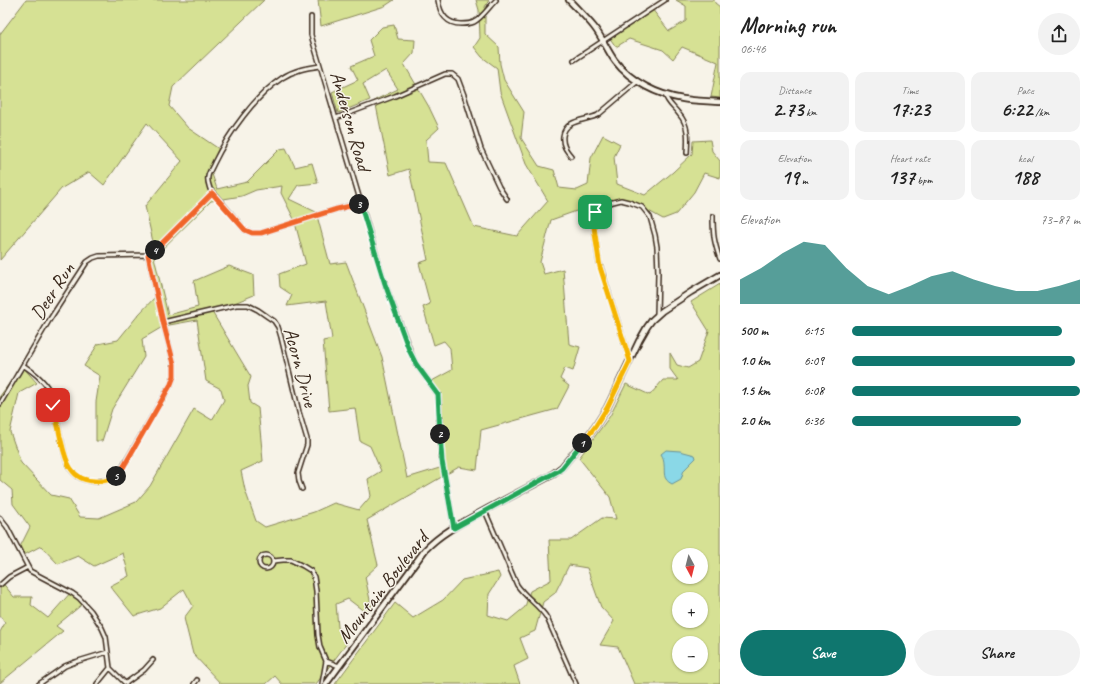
<!DOCTYPE html>
<meta charset="utf-8">
<style>
:root{--surface:#fff;--page:#f2f2f2;--text:#222;--muted:#767676;--accent:#0f766e}
body{margin:0;font-family:Caveat,sans-serif;background:var(--page);color:var(--text);height:100vh;display:flex;flex-direction:column;font-size:15px;white-space:nowrap}
*{box-sizing:border-box;margin:0}
p{font-size:13px;color:var(--muted)}
.icon{flex:none;width:22px;height:22px;fill:none;stroke:currentColor;stroke-width:2;stroke-linecap:round;stroke-linejoin:round}
.map{position:relative;flex:1;overflow:hidden}
.drawer{display:flex;flex-direction:column;background:var(--surface);width:380px}
.drawer>*{flex:none}
.needle{width:26px;rotate:173deg}
.fabs{position:absolute;left:672px;top:548px;display:grid;gap:8px}
.fabs a{display:grid;place-items:center;width:36px;height:36px;border-radius:50%;background:var(--surface);box-shadow:0 1px 3px #0004;font-size:20px}
.pin{position:absolute;display:grid;place-items:center;width:34px;height:34px;color:#fff;margin:-17px;border-radius:8px;box-shadow:0 2px 6px #0006}
.km{position:absolute;width:20px;height:20px;margin:-10px;border-radius:50%;background:#222;color:#fff;font-size:11px;line-height:20px;text-align:center}
.round{display:grid;place-items:center;flex:none;width:42px;height:42px;border-radius:21px;background:var(--page)}
.summary{display:flex;align-items:center;justify-content:space-between;height:68px;padding:0 20px}
h1{font-size:22px;font-weight:700;line-height:30px}
.figures{display:grid;grid-template-columns:repeat(3,1fr);gap:6px;height:68px;padding:4px 20px}
.figures div{display:grid;align-content:center;border-radius:10px;background:var(--page);text-align:center}
.figures b{font-size:20px;font-weight:700}
.figures small{font-size:11px;font-weight:400}
.figures p{font-size:11px}
.chart{height:112px;padding:8px 20px}
.chart p{display:flex;justify-content:space-between}
.chart svg{width:100%;height:72px;margin-top:4px;fill:var(--accent);opacity:.7}
.primary-button{display:flex;gap:8px;margin-top:auto;padding:8px 20px}
.primary-button a{flex:1;height:46px;border-radius:24px;background:var(--accent);color:#fff;font-size:16px;font-weight:700;line-height:46px;text-align:center}
.primary-button a+a{background:var(--page);color:var(--text)}
ul{padding:0 20px;list-style:none;font-size:13px}
li{display:grid;grid-template-columns:64px 48px 1fr;align-items:center;height:30px}
li i{height:10px;border-radius:5px;background:var(--accent)}
main{display:flex;flex:1;min-height:0}
.map>svg:first-child{display:block}
</style>
<main>
<div class="map">
<svg width="720" height="684" viewBox="0 0 720 684">
<rect width="100%" height="100%" fill="#f7f3e8"/>
<filter id="ink" filterUnits="userSpaceOnUse"><feTurbulence type="fractalNoise" baseFrequency=".025" numOctaves="2"/><feDisplacementMap in="SourceGraphic" scale="8" xChannelSelector="R" yChannelSelector="G"/><feConvolveMatrix kernelMatrix="1 2 1 2 8 2 1 2 1" color-interpolation-filters="sRGB"/></filter>
<g filter="url(#ink)">
<path fill="#d6e194" stroke="#888659" fill-rule="evenodd" d="M26,0h238l-91,87 -4,19 19,22 31,21 -8,22 6,18 30,-7 33,-33 6,-1 9,19 17,-4 6,20 -20,2 -9,14 27,13 14,52 16,-2 36,95 25,121 36,-11 -4,-65 -9,-20 22,-12 -2,-22 -6,-7 -10,4 -11,-38 7,-3 -11,-41 9,-3 -19,-91 -19,6 -15,-75 23,-11 -12,-19 -23,14 7,16 -32,13 -6,-21 26,-12 -7,-14 23,-10 -5,-16 13,-13 12,-2 4,14 17,1 -1,13 -10,11 25,43 10,21 -13,12 2,22 18,1 28,64 43,9 31,-35 -22,-37 -26,-72 -3,-24 -15,-11 -8,-10 6,-9 -1,-28 -3,-10h13l-4,7v27l14,13 1,17 4,16 20,32 -3,26 18,28 15,4 5,18 18,2 11,-5 3,-27 12,-23 17,9 -6,13 3,27 28,11 28,-23 19,-18 1,-13 17,-1 2,11 8,10v17l-16,-5 -10,19 -18,22 -13,5 -25,-14 -28,-6 -59,21 -11,42 4,12 19,-5 6,75 11,3 -7,24 -8,-3 -5,11 9,7 -12,23 -76,21 -4,40 -18,-3 -92,53 11,45 -13,12 7,32 -1,2 -6,1 -17,-13 -12,5 2,23 9,16 -31,41h-34l-7,-8 -9,8h-45l-28,-30 -9,-36 9,-12 -9,-17 -24,19 -26,8 -24,-30 19,-10 -6,-23 -29,13 -16,-10 -20,8 -17,-18 -17,9 -4,-8 10,-20 -17,-23 -1,-14 -12,-10v-84l22,-30 15,17 -18,10 -9,39 11,31 30,32 18,4 11,18 19,1 37,-16 14,-16 44,-77 18,11 12,-20 -3,-11 -15,-8 -9,-61 -33,6 -22,13 2,18 -32,52 -10,32h-6v-39l4,-26 -16,-10 14,-22 20,-4 21,-26 18,-19 -7,-39 5,-5 -10,-45 37,-45 -35,-38 -43,62 -15,-13 -27,16 -62,72v-226zM282,186l-1,7 13,26 12,45 -27,10 1,13 12,8 -5,11 39,-5 6,38 -9,2 6,70 26,-3 5,33 10,5 11,25 -13,8 3,17 -12,14 -25,-7 -20,9 -49,15 -9,-6 -11,-31 -4,-19 22,-10 -5,-53 -8,-5 -2,-17 3,-9 -39,-65 42,-17 -1,-20 -24,-9 -35,15 4,26 -30,8 -14,-58 57,-56 31,-5 14,-6z
M318,0h76l-9,6 -64,20z
M676,0h38l1,3 5,4v22l-1,2 1,1v66l-9,-1 7,-35 -36,-15 -9,12 -10,-9 -34,-11 -13,8 -7,-10 43,-28 17,22 17,-10v-15z
M720,284v400h-86l-16,-37 -18,-2 14,-24 -13,-14 -14,-39 -18,-3 -14,28 -12,9 -8,29 -15,7 8,21 -14,7 6,18h-185l60,-81 18,15 30,-18 19,-20 36,-8 2,5 -11,17 -1,21 20,6 17,-14 5,-16 21,-11 -2,-40h22l31,-22 14,1 -6,-22 -31,-39 31,-42 16,-32 24,11 13,-15h15l-8,-11v-16l7,12 11,3 10,-6 11,-31 -18,-29zM679,555h22v22h-22zM679,599h22v22h-22zM679,643h22v22h-22z
M1,581l13,16h18l-1,8 17,13 24,-27 13,11 -29,24 7,5 -63,52v-51l5,-9 -5,-7v-34z"/>
<path fill="#8ad8e7" stroke="#6a9297" d="M666,450l14,1 15,4 1,3 -12,12 -3,9 -9,5c-10,-5 -7,-11 -8,-20 0,-4 -1,-7 -3,-10z"/>
<g fill="none" stroke-linecap="round" stroke-linejoin="round">
<defs>
<path id="street" d="M438,0c2,14 9,24 23,24 4,0 9,0 13,-2 7,-3 16,-16 22,-22
M311,17v18l74,249 28,74 3,6 22,30 1,10 1,37 2,20 12,67
M574,60l91,-60
M320,66c-14,2 -26,4 -38,12 -27,18 -54,56 -68,85 -2,5 -6,10 -6,14 -1,4 1,8 2,12l35,41 7,3h9l76,-24 23,-6
M665,94c2,9 9,13 14,20 10,11 9,25 8,39
M336,118l59,-22 50,-22h7l6,5 6,16 17,54 18,38 8,12
M571,156c-5,-6 -9,-11 -8,-20 2,-17 23,-15 35,-21l40,-34
M713,216c0,19 1,26 7,43
M163,322l73,-17h12l10,5 10,7 6,4 4,6 3,10 18,75 8,27v6l-9,28 1,8 3,8
M630,361l-31,-99 -6,-41 3,-11 5,-5 20,-5 8,2 13,5 8,10 5,18 2,12 1,26 -1,42
M23,365c10,7 20,14 26,25 4,15 8,30 11,45 3,10 4,22 9,31 9,18 33,19 49,9l53,-91 3,-8v-12l-11,-42 -15,-67
M0,404l50,-85 37,-57 6,-4 6,-2 49,-1 4,-3 9,-8 51,-51
M485,511l32,74c9,13 22,20 30,33l29,66
M0,518l7,9 23,44 42,22 7,5 12,13 11,17 4,9 4,31 -13,16
M259 562a7 7 0 1 1 14 0a7 7 0 1 1-14 0Z
M273,561l10,-1h8l12,6 8,5 3,6 2,14 2,44 2,12 6,14 -4,23
M0,585l9,-8 19,-10
M326,661l13,5
M110,668l16,16
M126,683l18,-13 9,-10
M39,684l26,-18 10,-4 33,-10
M194,684l3,-4"/>
<path id="secondary" d="M569,0c8,9 17,17 25,27 8,10 13,23 21,34 16,21 43,34 68,38 12,2 25,2 37,3
M326,684l99,-134c17,-18 40,-29 62,-41 21,-11 42,-22 63,-33l12,-9 33,-40 12,-19 32,-67 8,-14 5,-7 10,-9 29,-19 29,-17"/>
</defs>
<use href="#street" stroke="#3b2a1e" stroke-width="6"/>
<use href="#secondary" stroke="#3b2a1e" stroke-width="8"/>
<use href="#street" stroke="#f7f3e8" stroke-width="3"/>
<use href="#secondary" stroke="#f7f3e8" stroke-width="4.5"/>
</g>
</g>
<g fill="none" stroke-linecap="round" stroke-linejoin="round" filter="url(#ink)">
<defs>
<path id="split-1" d="M582,443l13,-16 12,-19 23,-47 -30,-94 -7,-46 2,-9"/>
<path id="split-2" d="M440,434l2,27 12,67 104,-57 4,-3 20,-25"/>
<path id="split-3" d="M359,204l1,-1 25,81 24,66 7,14 22,30 2,40"/>
<path id="split-4" d="M155,250l57,-57 33,37 7,3h9l76,-24 22,-5"/>
<path id="split-5" d="M116,476l2,-1 6,-9 47,-82 3,-8v-12l-11,-42 -15,-67 7,-5"/>
<path id="split-6" d="M53,405c2,10 5,20 7,31 5,20 8,45 35,45 7,1 15,-1 21,-5"/>
</defs>
<use href="#split-1" stroke="#fff" stroke-width="8"/>
<use href="#split-2" stroke="#fff" stroke-width="8"/>
<use href="#split-3" stroke="#fff" stroke-width="8"/>
<use href="#split-4" stroke="#fff" stroke-width="8"/>
<use href="#split-5" stroke="#fff" stroke-width="8"/>
<use href="#split-6" stroke="#fff" stroke-width="8"/>
<use href="#split-1" stroke="#f5b400" stroke-width="5"/>
<use href="#split-2" stroke="#22a559" stroke-width="5"/>
<use href="#split-3" stroke="#22a559" stroke-width="5"/>
<use href="#split-4" stroke="#f0652b" stroke-width="5"/>
<use href="#split-5" stroke="#f0652b" stroke-width="5"/>
<use href="#split-6" stroke="#f5b400" stroke-width="5"/>
</g>
<g text-anchor="middle" stroke-width="3" stroke-linejoin="round" paint-order="stroke">
<g font-size="20" fill="#3b2a1e" stroke="#f7f3e8">
<text transform="translate(351 121) rotate(74)" y="7">Anderson Road</text>
<text transform="translate(52 291) rotate(-57)" y="7">Deer Run</text>
<text transform="translate(301 367) rotate(75)" y="7">Acorn Drive</text>
<text transform="translate(382 587) rotate(-52)" y="7">Mountain Boulevard</text>
</g>
</g>
</svg>
<div class="fabs">
<a><svg class="needle" viewBox="-14 -14 28 28"><path d="M0-13l5 13h-10z" fill="#e53935"/><path d="M0 13l5-13h-10z" fill="#767676"/></svg></a>
<a>+</a>
<a>−</a>
</div>
<div class="pin" style="left:595px;top:212px;background:#1e9e55"><svg class="icon" aria-label="arrive" viewBox="0 0 24 24"><path d="M6 21V4h12l-3 4 3 4H6"/></svg></div>
<div class="pin" style="left:53px;top:405px;background:#d93025"><svg class="icon" aria-label="check" viewBox="0 0 24 24"><path d="M5 12l5 5 9-10"/></svg></div>
<b class="km" style="left:582px;top:443px">1</b>
<b class="km" style="left:440px;top:434px">2</b>
<b class="km" style="left:359px;top:204px">3</b>
<b class="km" style="left:155px;top:250px">4</b>
<b class="km" style="left:116px;top:476px">5</b>
</div>
<section class="drawer">
<div class="summary"><div><h1>Morning run</h1><p>06:46</p></div><a class="round"><svg class="icon" aria-label="share" viewBox="0 0 24 24"><path d="M12 15V3M7 8l5-5 5 5M5 13v7h14v-7"/></svg></a></div>
<div class="figures">
<div><p>Distance</p><b>2.73<small> km</small></b></div>
<div><p>Time</p><b>17:23</b></div>
<div><p>Pace</p><b>6:22<small> /km</small></b></div>
</div>
<div class="figures">
<div><p>Elevation</p><b>19<small> m</small></b></div>
<div><p>Heart rate</p><b>137<small> bpm</small></b></div>
<div><p>kcal</p><b>188</b></div>
</div>
<div class="chart"><p><span>Elevation</span>73–87 m</p>
<svg viewBox="0 0 160 44" preserveAspectRatio="none"><path d="M0 44V29L10 22L20 13L30 6L40 8L50 22L60 33L70 38L80 33L90 27L100 24L110 29L120 33L130 36L140 36L150 33L160 29V44z"/></svg>
</div>
<ul>
<li><b>500 m</b>6:15<i style="width:92%"></i></li>
<li><b>1.0 km</b>6:09<i style="width:98%"></i></li>
<li><b>1.5 km</b>6:08<i style="width:100%"></i></li>
<li><b>2.0 km</b>6:36<i style="width:74%"></i></li>
</ul>
<div class="primary-button"><a>Save</a><a>Share</a></div>
</section>
</main>
